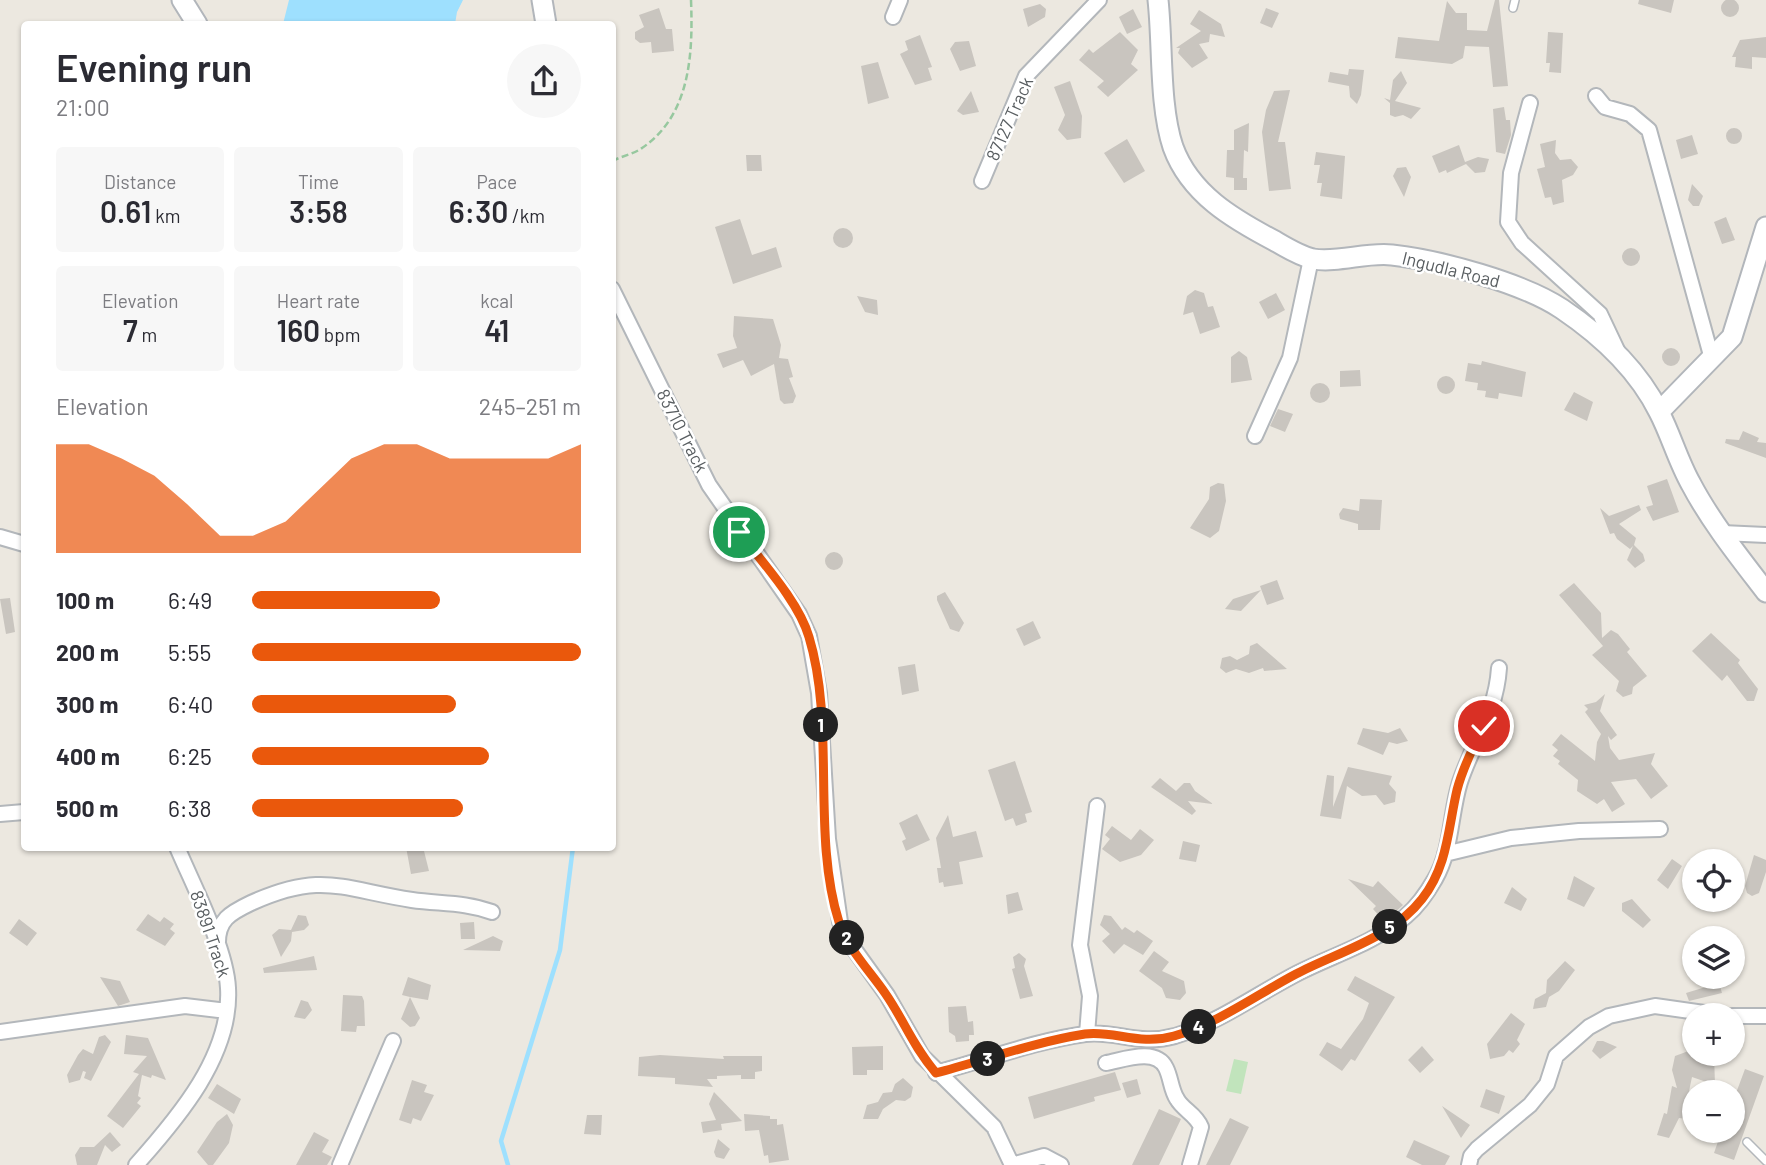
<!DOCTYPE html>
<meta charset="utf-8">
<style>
:root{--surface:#fff;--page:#f7f7f7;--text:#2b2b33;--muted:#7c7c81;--accent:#ea580c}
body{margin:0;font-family:Barlow,sans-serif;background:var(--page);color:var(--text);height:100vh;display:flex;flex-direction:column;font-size:26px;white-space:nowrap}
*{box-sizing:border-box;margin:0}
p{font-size:23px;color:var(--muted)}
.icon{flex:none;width:38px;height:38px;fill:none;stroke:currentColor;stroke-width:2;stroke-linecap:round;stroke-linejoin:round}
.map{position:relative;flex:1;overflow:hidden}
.panel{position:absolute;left:21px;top:21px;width:595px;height:830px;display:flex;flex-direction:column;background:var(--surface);border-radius:7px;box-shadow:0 2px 5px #0004}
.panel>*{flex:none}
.fabs{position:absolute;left:1682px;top:849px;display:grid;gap:14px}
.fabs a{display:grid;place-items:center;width:63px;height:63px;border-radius:50%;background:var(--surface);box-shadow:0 2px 5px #0004;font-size:35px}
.pin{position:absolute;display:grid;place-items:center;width:60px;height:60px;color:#fff;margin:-30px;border:4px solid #fff;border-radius:50%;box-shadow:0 2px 7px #0007}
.km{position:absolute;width:35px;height:35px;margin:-18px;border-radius:50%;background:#222;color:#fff;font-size:19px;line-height:35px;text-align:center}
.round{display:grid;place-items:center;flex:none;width:74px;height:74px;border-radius:37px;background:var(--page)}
.overview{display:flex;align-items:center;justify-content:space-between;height:119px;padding:0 35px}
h1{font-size:38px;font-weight:600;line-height:52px}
.stats{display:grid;grid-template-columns:repeat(3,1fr);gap:10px;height:119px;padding:7px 35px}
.stats div{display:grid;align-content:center;border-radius:7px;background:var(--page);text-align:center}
.stats b{font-size:30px;font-weight:600}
.stats small{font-size:19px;font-weight:400}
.stats p{font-size:19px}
.chart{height:196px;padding:14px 35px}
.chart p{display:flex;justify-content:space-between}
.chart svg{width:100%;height:126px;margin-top:7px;fill:var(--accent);opacity:.7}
ul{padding:0 35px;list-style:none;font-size:23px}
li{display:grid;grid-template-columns:112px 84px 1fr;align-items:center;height:52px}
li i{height:18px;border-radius:9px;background:var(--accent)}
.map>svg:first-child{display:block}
</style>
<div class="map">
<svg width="1766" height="1165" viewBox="0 0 1766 1165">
<rect width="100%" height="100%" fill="#ece8e0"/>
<path fill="#c1e4bc" d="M1234,1059l14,3 -7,32 -15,-3z"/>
<path fill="#9ee0fe" d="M289,0h174l-6,12 -2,12h-172z"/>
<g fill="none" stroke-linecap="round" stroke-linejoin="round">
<path stroke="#9ee0fe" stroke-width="4.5" d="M508,1165l-7,-24 59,-191 13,-103"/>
</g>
<path fill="#c9c5bf" d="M1721 8a9 9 0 1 1 18 0a9 9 0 1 1-18 0Z
M1495,0h4l9,86 -15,1 -4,-40 -24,-1 -2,12 -11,6 -57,-6 3,-21 41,4 8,-40 9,12h11v17l20,1z
M1639,0h35l-3,13 -33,-9z
M1040,4l6,5 -1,8 -17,10 -5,-18z
M659,8l7,21h6l2,22 -22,2 -1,-11 -11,1 -5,-4v-7l9,-5 -5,-12z
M1266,8l13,5 -7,15 -12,-5z
M1133,9l9,18 -15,7 -8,-17z
M1199,10l22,14 4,13 -15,-3 -1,8 -10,2 9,14 -16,10 -14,-15 2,-5h-4l25,-17 -11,-7z
M1120,32l18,18 -7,14 7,6 -30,27 -11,-10 7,-6 -25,-21 10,-11 4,4z
M1548,32l15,1 -2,40 -12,-1 1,-9h-4z
M920,35l12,32 -4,1 4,12 -17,5 -15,-31 8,-4 -3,-9z
M1766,37v21l-14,-1v12l-17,-2 1,-10h-4l8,-17z
M969,41l7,25 -16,5 -10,-22 5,-7z
M878,62l11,36 -21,6 -7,-38z
M1349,69l15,1 -3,25 -4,9 -7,-7 -1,-11 -21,-4 2,-10 18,3z
M1401,71l6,12 -12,18 26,7 -10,11 -8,-4 -8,2 -5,-2v-12l-6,-5 6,2 3,-20z
M1070,81l12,35 -1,22 -14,2 -9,-10 7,-15 -11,-28z
M1290,90l-12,52h7l6,47 -22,2 -7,-59 4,-22 8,-19z
M971,91l8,21 -16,3 -6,-4z
M1504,107l2,13h4l1,15 -6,19 -9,-2 -3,-43z
M1249,123l-1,29 -4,-2 -1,28h4v12h-13v-12l-8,-1 1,-27h7v-20z
M1726 136a8 8 0 1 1 16 0a8 8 0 1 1-16 0Z
M1692,135l6,19 -17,5 -5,-19z
M1127,139l18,32 -21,12 -20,-30z
M1556,140l-1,13 5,7 11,-1 7,8 -5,8 -11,5 2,22 -11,3 -2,-8 -6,1 -8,-29 8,-2 -5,-23z
M1459,145l6,17 13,-5 11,2 -4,13 -10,1 -9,-9 -19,9 -1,-3 -7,3 -7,-17z
M1316,152l29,4 -3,43 -22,-3 2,-13h-5l3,-18h-6z
M746,155h15l1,16h-15z
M1406,167l5,10 -7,20 -11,-21 4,-8z
M1692,184l11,12 -4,10h-6l-5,-6z
M1726,217l9,23 -13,4 -8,-22z
M740,219l12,36 24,-8 6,20 -49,17 -18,-57z
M833 238a10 10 0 1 1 20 0a10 10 0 1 1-20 0Z
M1622 257a9 9 0 1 1 18 0a9 9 0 1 1-18 0Z
M1195,290l9,3 4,14 5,-1 7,21 -20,7 -7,-22 -10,3 4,-19z
M1276,293l9,17 -17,9 -9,-17z
M857,296l20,4 1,15 -13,-3z
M734,316l39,3 8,26 -2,13 9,1 5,18 -4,1 7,18 -3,7 -9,1 -4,-4 -6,-36 -23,12 -8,-16 -20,8 -6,-14 20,-6 -4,-12z
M1662 357a9 9 0 1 1 18 0a9 9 0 1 1-18 0Z
M1239,351l8,6 5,23 -21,3v-26z
M1482,361l44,11 -4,25 -23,-4 -1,6 -13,-2 1,-6 -9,-1 1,-7 -13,-2 3,-18 13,2z
M1360,370l1,16 -21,1v-16z
M1437 385a9 9 0 1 1 18 0a9 9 0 1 1-18 0Z
M1310 393a10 10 0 1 1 20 0a10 10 0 1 1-20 0Z
M1574,392l19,10 -6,19 -23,-11z
M1278,409l15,5 -8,18 -15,-6z
M1743,431l16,7 -2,4 9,1v15l-41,-15 1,-4 13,1z
M1667,479l12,33 -26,9 -7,-14 7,-2 -6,-19z
M1218,483l6,1 2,17 -7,30 -9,7 -20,-10 19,-29 1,-12z
M1360,499l22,1 -2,30h-22v-6l-18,-5 -1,-5 4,-6 16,3z
M1639,505l2,5 -22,14 17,14 -2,7 9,9 2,7 -10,7 -8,-8 6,-14 -3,3 -13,-10 -3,-6 -4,1 -10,-26 9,8z
M825 561a9 9 0 1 1 18 0a9 9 0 1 1-18 0Z
M1277,580l7,19 -17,6 -7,-19z
M1574,583l27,30 1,25 9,-8 7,4 12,15 -3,3 20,24 -14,11 -1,7 -9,3 -7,-6 3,-10 -27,-26 11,-9 -44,-51z
M1261,590l-20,21 -16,-2 8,-10z
M945,592l19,31 -5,9 -9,-3 -13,-29v-4z
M10,598l5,34 -9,2 -6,-35z
M1033,621l8,17 -17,8 -8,-17z
M1711,633l29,27 -2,3 20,26 -4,12h-7l-20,-26 -5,6 -30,-30z
M1257,643l30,26 -23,2 -1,-3 -14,5 -13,-4 -10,4 -6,-5 2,-10 8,-2 7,4 12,-6 1,-8z
M915,664l4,27 -17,4 -4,-28z
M1605,694l-5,17 17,24 -6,5 -3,-4 2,12 9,12 36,-7 -4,11 17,22 -17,13 -15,-20 -25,3 14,22 -13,8 -8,-13 -7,5 -20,-13 1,-11 -20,-16 2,-3 -7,-5 5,-6 -6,-5 9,-11 34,27 2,-19 4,-8 -16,-22 3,-3 -4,-4 12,-3z
M1363,728l25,5 12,-5 8,13 -11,3 -8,-2 -6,13 -26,-11z
M1015,761l17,51 -7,2 2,8 -11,4 -3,-8 -8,3 -17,-51z
M1348,767l44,9 -3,8 7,8 -1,10 -11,3 -8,-10 -14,1 -15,-10 -6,33 -21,-3 7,-41 7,1 -1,31z
M1160,778l16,13 8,-8h6l5,8 18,13 -25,-3 8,10 -4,4 -41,-28z
M917,814l13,26 -24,11 -4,-10 4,-2 -7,-16z
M948,815l5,22 23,-6 7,26 -24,5 4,22 -19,3 -1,-5 -4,1 -2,-15h4l-5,-30z
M1112,826l19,14 9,-11 14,11 -13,15 -21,7 -18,-13 8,-10 -5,-4z
M1183,841l17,4 -4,17 -17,-3z
M406,847h17l6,24 -18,3z
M1754,855l12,5v12l-7,21 -7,3 -5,-3 -2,-7z
M1672,859l10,7 -14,23 -11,-9z
M1574,876l21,12 -11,19 -17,-8z
M1348,879l25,8 5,-6 25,24 -12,11 -5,-4 -5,6 -8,-9 3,-3z
M1512,887l15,12 -6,12 -17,-8z
M1018,892l5,18 -15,4 -2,-19z
M1632,899l19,21 -8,8 -21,-17v-8z
M148,914l12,8 4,-5 10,7 -4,5 5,4 -10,13 -29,-16z
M298,915l8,1 3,9 -5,5 -12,2 -1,9 -10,16 -9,-22 7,-6 12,1z
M1104,915l7,1 11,14 3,-3 9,6 3,-3 16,11 -10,14 -19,-11 -10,10 -12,-13 8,-7 -10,-9z
M19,919l18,14 -10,13 -18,-13z
M474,922l1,17h-14l-1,-16z
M493,936l10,5 -3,10 -37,-1z
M1154,951l15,11 -7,9 22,10 2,12 -6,7 -14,-2 -4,-10 -23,-17z
M1019,953l7,6 -2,7 9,30 -13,3 -8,-30 3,-1 -2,-11z
M314,956l3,14 -53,3 -1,-5z
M1565,961l10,9 -16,21 -10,6 -3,10 -13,2 2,-10 11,-6 1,-13z
M1355,976l40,21 -40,64 -4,-2 -9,12 -23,-16 8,-13 14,7 22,-30 6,-16 -22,-13z
M100,977l20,4 10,21 -12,4z
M408,977l23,8 -3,15 -18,-3 10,21 -5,8 -5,1 -9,-8 9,-22 -8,-2z
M1719,983l3,10 -33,8 -3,-8z
M343,995l19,1 2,5 1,25h-8l-1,6 -15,-1z
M301,1000l7,2 4,8 -7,9 -11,-2z
M966,1006l2,16 5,-1 1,14h-5v6l-13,1 -1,-6 -6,-4 -1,-25z
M1511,1013l14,11 -8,16 3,4 -7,9 -4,-3 -5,6 -14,3 -3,-15z
M105,1035l6,7 -20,39 -7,-3 2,-6 -3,-1 -3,9 -11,3 -2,-8 11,-20 5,-6 10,5 6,-17z
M126,1035l22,3 18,42 -14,-5 -1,3 -9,-3 -4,21 3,2 -4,5 4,3 -18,22 -16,-12 32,-42 -6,-2 14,-16 -23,-2z
M1597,1041h6l14,6 -17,12 -8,-8z
M883,1046v24h-16v5h-14l-1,-28z
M1422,1046l12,14 -14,13 -12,-13z
M1694,1049v5h20l1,31 -23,-8 -4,19 6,5v19l-15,-2 -10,20 -12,-3 7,-22 3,1 5,-28 5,2 -5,-18 3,-14z
M660,1055l64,4 -1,-3h39v15l-7,1v7h-14v-4l-24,1v3h-10l6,8 -38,-3v-6l-37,-2 1,-19z
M1745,1069l19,7 -30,84 -20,-7 8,-23h10v-26z
M1115,1072l6,18 -27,7 1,4 -61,18 -6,-22z
M903,1078l10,9 -2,10 -6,4 -9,-1 -13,9 -5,10h-15l4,-14 11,-3 5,-9 9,-1 3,-8z
M1137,1079l4,15 -14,4 -5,-15z
M412,1080l15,5 -3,7 10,3 -13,26 -8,-3 -2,6 -12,-4z
M217,1084l24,15 -7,15 -26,-16z
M1486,1089l19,7 -6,18 -19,-7z
M714,1092l28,29 -21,3 1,6 -19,3 -2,-11 15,-2 -7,-16z
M1442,1106l28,19 -9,13z
M1159,1109l22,10 -22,46h-27z
M227,1114l6,11 -4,18 -16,22h-5l-11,-13 20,-30z
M744,1114l26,2v3h7v6l6,-1 6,36 -20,3 -1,-8 -4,1 -5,-26 -14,1z
M587,1115h15l-1,20 -17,-1z
M1230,1118l19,9 -19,38h-24z
M110,1132l11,13 -9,7 -7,-7 -8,20h-20l-2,-10 5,-8h14z
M314,1132l15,8 -7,12 10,5 -5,8h-31z
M718,1139l12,10 -6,10 -8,-2 -2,-5z
M1414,1140l36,16 -5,9h-23l-16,-8z"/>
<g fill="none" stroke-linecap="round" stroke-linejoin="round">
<defs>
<path id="lane" d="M1513,8l2,-8
M1747,1142l19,19"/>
<path id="street" d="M893,17l7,-17
M1596,96l9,11 25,7 19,16 63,229
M1530,103l-19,70 -3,49 14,21 78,71 17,36
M982,181l44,-105 73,-76
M612,289l97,196 90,129 10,22 10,57 9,146 12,83 9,20 38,53 35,61 72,71 18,38 32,-9 17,9
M1255,436l35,-78 21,-99
M1722,533l44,2
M0,537l24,7
M0,814l24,-2
M1445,854l66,-16 68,-7 81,-2
M218,945c-1,-25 12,-32 33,-42 71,-32 90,-14 161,-3 28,4 53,2 80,12
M1732,1016h34
M0,1032l185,-26 42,5
M1087,1034l3,-38 -10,-51 17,-139
M1106,1063c17,-3 50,-16 60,5 5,10 5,22 11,31 6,11 19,15 24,28l-11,38
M936,1073c49,-13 99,-32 149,-39 31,-4 54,12 90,2 43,-13 82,-42 123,-63 35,-18 77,-30 108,-57 12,-10 21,-23 29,-37 17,-29 15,-65 25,-97 14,-42 36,-69 39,-114
M136,1165c42,-47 96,-110 92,-177 -2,-40 -35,-103 -51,-141
M340,1165l53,-124
M1469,1165l2,-9 6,-7 53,-44 17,-21 9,-28 33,-29 20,-11 46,-10 63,9"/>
<path id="secondary" d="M182,0l15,24
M542,0l4,24
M1158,0c5,45 1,105 15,147 17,47 60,72 102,94 12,7 25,15 38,18 26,4 53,-7 79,-4 47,5 131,28 170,54 40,27 75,59 97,103 12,23 19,49 32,72 20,38 49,74 75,108
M1659,412l73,-75 34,-110"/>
</defs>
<use href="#lane" stroke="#b3b7bb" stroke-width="10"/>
<use href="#street" stroke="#b3b7bb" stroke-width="18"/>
<use href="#secondary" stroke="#b2b6bb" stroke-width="23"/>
<path stroke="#97c89f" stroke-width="2.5" stroke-dasharray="7 3.5" stroke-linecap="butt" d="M612,161c10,-5 22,-7 30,-13 49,-33 51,-96 49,-148"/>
<use href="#lane" stroke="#fff" stroke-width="7"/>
<use href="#street" stroke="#fff" stroke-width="14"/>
<use href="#secondary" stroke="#fff" stroke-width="19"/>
</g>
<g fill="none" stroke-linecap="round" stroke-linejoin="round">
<defs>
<path id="route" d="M739,532c23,30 60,70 70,105 27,89 2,196 30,285 9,27 30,48 46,71 19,27 27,52 51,80 49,-13 99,-31 149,-39 29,-4 54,12 89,2 43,-12 82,-41 122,-62 42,-22 96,-36 126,-75 26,-33 26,-71 35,-109 6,-23 16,-43 27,-64"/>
</defs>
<use href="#route" stroke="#fff" stroke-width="14"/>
<use href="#route" stroke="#ea580c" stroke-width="9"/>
</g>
<g text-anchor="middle" stroke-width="5" stroke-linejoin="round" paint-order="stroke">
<g font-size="18" fill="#595e61" stroke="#fff">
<text transform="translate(1010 119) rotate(-66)" y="6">87127 Track</text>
<text transform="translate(1451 270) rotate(14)" y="6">Ingudla Road</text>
<text transform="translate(682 431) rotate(63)" y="6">83710 Track</text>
<text transform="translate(210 934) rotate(71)" y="6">83891 Track</text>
</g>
</g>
</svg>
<div class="fabs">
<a><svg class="icon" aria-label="locate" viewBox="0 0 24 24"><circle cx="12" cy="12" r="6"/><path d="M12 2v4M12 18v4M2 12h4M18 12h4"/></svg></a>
<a><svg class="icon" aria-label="layers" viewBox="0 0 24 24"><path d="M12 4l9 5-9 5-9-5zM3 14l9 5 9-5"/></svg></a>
<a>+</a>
<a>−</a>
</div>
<div class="pin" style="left:739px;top:532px;background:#1e9e55"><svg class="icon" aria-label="arrive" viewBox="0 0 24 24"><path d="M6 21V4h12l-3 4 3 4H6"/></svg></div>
<div class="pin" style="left:1484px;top:726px;background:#d93025"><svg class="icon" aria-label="check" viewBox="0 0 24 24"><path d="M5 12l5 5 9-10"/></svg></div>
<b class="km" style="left:821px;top:725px">1</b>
<b class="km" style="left:847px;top:938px">2</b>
<b class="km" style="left:988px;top:1059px">3</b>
<b class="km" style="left:1199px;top:1027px">4</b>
<b class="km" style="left:1390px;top:927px">5</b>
<section class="panel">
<div class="overview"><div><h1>Evening run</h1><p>21:00</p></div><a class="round"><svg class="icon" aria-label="share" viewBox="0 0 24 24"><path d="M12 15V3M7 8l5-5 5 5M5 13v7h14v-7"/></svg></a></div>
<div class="stats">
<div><p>Distance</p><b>0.61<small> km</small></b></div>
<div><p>Time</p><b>3:58</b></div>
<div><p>Pace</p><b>6:30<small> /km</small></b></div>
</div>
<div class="stats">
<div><p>Elevation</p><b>7<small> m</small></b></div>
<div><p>Heart rate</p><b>160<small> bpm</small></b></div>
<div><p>kcal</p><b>41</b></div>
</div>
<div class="chart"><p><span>Elevation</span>245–251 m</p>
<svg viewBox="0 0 160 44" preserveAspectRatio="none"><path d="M0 44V6L10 6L20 11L30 17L40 27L50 38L60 38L70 33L80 22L90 11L100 6L110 6L120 11L130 11L140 11L150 11L160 6V44z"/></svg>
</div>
<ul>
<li><b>100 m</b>6:49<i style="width:57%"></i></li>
<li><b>200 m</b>5:55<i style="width:100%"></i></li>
<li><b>300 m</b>6:40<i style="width:62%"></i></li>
<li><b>400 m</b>6:25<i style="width:72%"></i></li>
<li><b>500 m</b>6:38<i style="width:64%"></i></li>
</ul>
</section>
</div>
